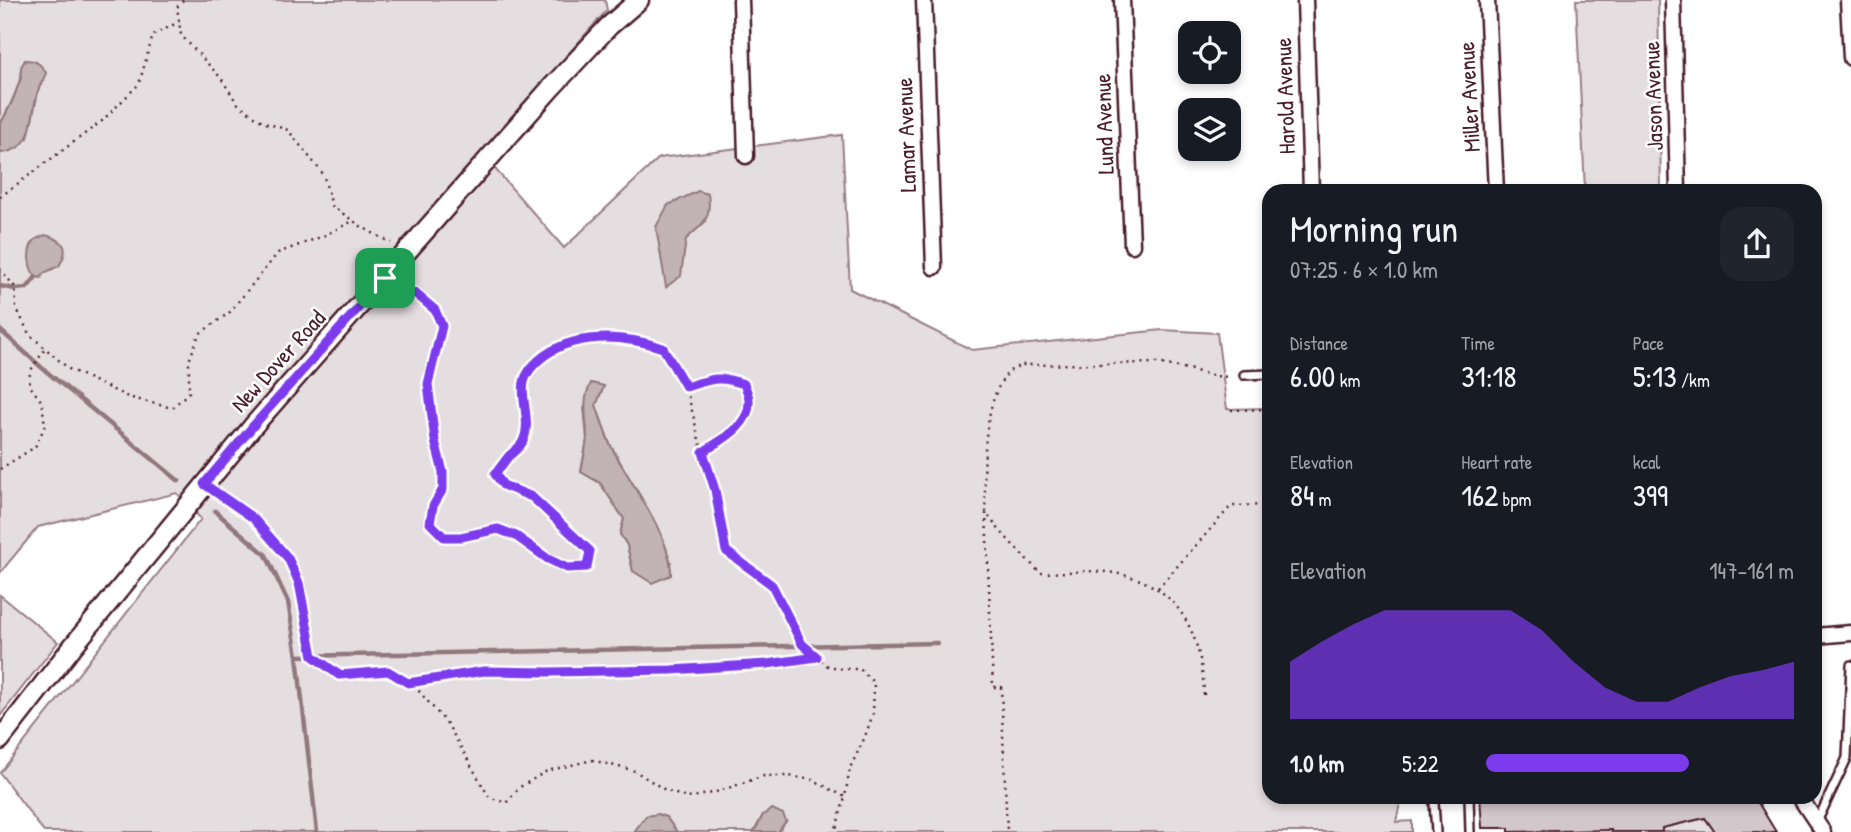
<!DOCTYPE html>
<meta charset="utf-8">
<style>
:root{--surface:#171b24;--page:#20242c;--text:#f1f3f6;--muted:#9ea1a6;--accent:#7c3aed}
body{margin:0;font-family:"Patrick Hand",sans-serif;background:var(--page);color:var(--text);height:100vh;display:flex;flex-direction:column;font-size:26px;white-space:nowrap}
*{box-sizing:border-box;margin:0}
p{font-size:23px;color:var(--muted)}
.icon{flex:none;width:38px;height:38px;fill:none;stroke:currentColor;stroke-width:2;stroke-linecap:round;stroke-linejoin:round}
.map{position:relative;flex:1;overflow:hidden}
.drawer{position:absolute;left:1262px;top:184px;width:560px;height:620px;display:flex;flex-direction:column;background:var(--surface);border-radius:21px;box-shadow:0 4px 10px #0003}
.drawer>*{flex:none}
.buttons{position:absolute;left:1178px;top:21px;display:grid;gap:14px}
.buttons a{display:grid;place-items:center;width:63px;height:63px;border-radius:14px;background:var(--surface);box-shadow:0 4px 10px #0003;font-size:35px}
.pin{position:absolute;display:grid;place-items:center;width:60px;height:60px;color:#fff;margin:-30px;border-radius:14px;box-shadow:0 4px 10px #0006}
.round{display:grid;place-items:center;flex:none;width:74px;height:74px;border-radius:21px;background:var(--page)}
.summary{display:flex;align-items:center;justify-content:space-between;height:119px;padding:0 28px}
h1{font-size:38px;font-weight:600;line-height:52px}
.metrics{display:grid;grid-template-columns:repeat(3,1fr);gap:10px;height:119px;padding:7px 28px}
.metrics div{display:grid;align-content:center}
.metrics b{font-size:30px;font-weight:600}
.metrics small{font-size:19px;font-weight:400}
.metrics p{font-size:19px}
.chart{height:196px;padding:14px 28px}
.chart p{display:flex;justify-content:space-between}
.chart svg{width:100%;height:126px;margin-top:7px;fill:var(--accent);opacity:.7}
ul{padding:0 28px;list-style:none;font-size:23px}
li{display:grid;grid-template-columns:112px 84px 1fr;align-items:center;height:52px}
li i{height:18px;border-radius:9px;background:var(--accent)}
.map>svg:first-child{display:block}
</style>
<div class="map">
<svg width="1851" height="832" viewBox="0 0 1851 832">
<rect width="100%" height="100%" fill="#fff"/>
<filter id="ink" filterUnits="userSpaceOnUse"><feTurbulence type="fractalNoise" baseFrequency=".0143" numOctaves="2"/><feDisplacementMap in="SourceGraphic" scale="14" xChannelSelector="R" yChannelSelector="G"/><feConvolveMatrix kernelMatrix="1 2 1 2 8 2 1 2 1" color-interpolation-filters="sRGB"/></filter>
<g filter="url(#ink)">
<path fill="#e5dee0" stroke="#987e86" stroke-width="2" fill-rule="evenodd" d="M0,0h605l2,10 -126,143 83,95 95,-90 183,-23 8,154 122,61 190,-20 55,3 10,76 42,-1v388h130l1,8 -4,18 16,-1v11h-634l8,-11 -23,-6 -9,17h-77l-11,-15 -20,-1 -12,16h-590l-44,-59 201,-254 -24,-26 -139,34 -38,46v-422l2,2 26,-15 11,-50 5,-8 -18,-20c-6,8 -4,14 -7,22 -4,15 -12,29 -19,43zM706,221l-20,18 -19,47 -5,-29zM604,386l-8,19 14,39 50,89 11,29 -38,9 -6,-26 -7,-11 4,-15 -24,-36 -19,-11 6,-33 -3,-31z
M1576,0h82l3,191h-76z
M0,595l58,47 -58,74z
M1705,818l10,14h-53v-4z"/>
<path fill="#c1b3b6" stroke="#91787e" stroke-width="2" d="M25,60c11,0 16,4 21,13 -2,6 -5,10 -7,15 -11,27 0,60 -37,65l-2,-2v-26l12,-23 9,-24v-11z
M698,191l10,3c4,25 -5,30 -22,45l-5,37 -15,11 -10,-60 12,-22z
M45,235c20,5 25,13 14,31l-15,7 -3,5 -5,-1c-8,-9 -10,-28 -1,-37 2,-2 8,-4 10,-5z
M591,383l13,3 -8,19c5,14 9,29 15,41 18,36 61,90 60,129l-19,8 -19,-12 -6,-26 -7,-11 4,-15 -24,-36 -19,-11c2,-11 5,-23 6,-34 0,-20 -6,-36 4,-55z
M772,809l11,5 3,7 -8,11h-24l9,-17z
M658,814l8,3 11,15h-43l12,-16z"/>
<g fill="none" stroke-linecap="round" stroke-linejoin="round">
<path stroke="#91787e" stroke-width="4.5" d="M0,286l15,3 12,-1 9,-11
M0,330l41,37 138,114
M215,511l51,44 22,47 9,54 20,176
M297,656l640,-13"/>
</g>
<path fill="#d2c7cb" stroke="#4a1f2b" stroke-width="2" d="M1480,796h274l22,36h-61l-10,-14 -43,10v4h-51v-2l-102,2v-4h-27z"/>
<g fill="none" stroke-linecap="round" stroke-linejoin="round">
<defs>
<path id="service" d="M1244,375l25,-1
M1469,796l1,36
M1434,803l2,29
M1817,822l30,-64 4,-93"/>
<path id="minor" d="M741,0l5,156
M924,0l10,267
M1122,0l10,245
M1305,0l6,191
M1487,0l9,191
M1673,0l5,191
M1848,0l3,58
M1815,636l36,-3
M1799,796l24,36"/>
<path id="tertiary" d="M0,740l73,-94 181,-221 296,-336 59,-63 30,-26"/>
</defs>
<use href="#service" stroke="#4a1f2b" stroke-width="12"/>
<use href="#minor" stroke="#4a1f2b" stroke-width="19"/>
<use href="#tertiary" stroke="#4a1f2b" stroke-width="23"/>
<path stroke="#4a1f2b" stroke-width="2.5" stroke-dasharray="2 5" stroke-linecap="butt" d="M183,0l-6,7 4,28 40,43 16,25 26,19 25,8 35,44 9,32 30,21 29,16
M0,197l102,-76 37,-37 14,-49 26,-13
M0,269l15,18 1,20 13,27 40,35 59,28 44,11 17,-16v-31l10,-27 30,-21 49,-60 45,-17 30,-15
M397,284l19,10 19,16 7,16 -14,58 7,57 8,31v17l-10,17 -3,17 14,14h17l36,-8 19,7 32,24 19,8 20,-1 3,-16 -41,-36 -17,-18 -29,-12 -7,-11c4,-6 8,-12 12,-17 5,-5 13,-10 15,-16 9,-19 -3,-42 1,-59 2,-9 8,-16 15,-22 33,-29 85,-25 124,-12l23,39 13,52 16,51 11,61 46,34 31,60 25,21 16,3h16l14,14 -1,31 -9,25 -14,29 -5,29 -10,35
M686,387c25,-8 33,-13 58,-3 2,5 5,11 5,16 2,26 -28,40 -46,52
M1231,410l38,-1
M0,469l35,-22 10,-21 -3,-24 -12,-16 -1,-8 2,-8 14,-21
M218,494l35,24 35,40 11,25 14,73 26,19 49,-4 30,19 30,35 41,72 17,6 14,-16 27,-16 45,-11 43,11 30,19 22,8 26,-5 51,-17h25l24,4 32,17
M986,513l7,174h8l6,145
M1158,588l73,-82 38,-1
M408,683l76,-12 64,1 123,-2 96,-6 49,-7
M1204,695c-2,-65 -28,-116 -98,-123 -21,-2 -44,1 -66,1 -10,-11 -51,-51 -54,-62 -1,-5 -1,-11 -1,-16 -2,-33 -1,-97 23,-122 3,-4 9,-6 14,-8l135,-2 31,6 27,7 15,1"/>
<use href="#service" stroke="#fff" stroke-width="7"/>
<use href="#minor" stroke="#fff" stroke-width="14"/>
<use href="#tertiary" stroke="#fff" stroke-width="18"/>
</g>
</g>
<g fill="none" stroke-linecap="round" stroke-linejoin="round" filter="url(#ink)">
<defs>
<path id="route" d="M385,278l31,16 19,16 7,16 -14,58 7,57 8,31v17l-10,17 -3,17 14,14h17l37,-8 18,7 32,23 19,9 20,-1 3,-16 -58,-54 -29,-12 -8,-11c5,-6 9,-12 13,-17 5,-5 13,-10 15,-16 9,-19 -3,-42 1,-59 2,-9 8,-16 15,-22 33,-29 85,-25 124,-12l23,39c25,-8 33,-12 58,-3 2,5 5,11 5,16 2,26 -28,40 -46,52l12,38 11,61 46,34 30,59 15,13 -50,7 -96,6 -123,2 -64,-1 -76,12 -20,-12 -49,4 -26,-19 -14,-73 -11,-25 -35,-40 -49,-34 50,-59z"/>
</defs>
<use href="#route" stroke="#fff" stroke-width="14"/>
<use href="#route" stroke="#7c3aed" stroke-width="9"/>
</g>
<g text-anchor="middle" stroke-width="5" stroke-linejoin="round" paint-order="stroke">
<g font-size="23" fill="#4a1f2b" stroke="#fff">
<text transform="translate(1285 96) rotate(-92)" y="8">Harold Avenue</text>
<text transform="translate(1653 96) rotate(-92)" y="8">Jason Avenue</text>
<text transform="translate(1469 97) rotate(-93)" y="8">Miller Avenue</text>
<text transform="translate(1104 124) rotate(-92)" y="8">Lund Avenue</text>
<text transform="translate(906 135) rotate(-92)" y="8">Lamar Avenue</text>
<text transform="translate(278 361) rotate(-48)" y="8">New Dover Road</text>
</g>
</g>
</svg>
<div class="buttons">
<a><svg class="icon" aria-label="locate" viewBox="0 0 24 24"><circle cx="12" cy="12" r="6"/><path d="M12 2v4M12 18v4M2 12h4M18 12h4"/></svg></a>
<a><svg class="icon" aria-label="layers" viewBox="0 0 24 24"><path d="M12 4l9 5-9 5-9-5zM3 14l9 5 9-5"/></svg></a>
</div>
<div class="pin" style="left:385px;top:278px;background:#1e9e55"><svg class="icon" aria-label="arrive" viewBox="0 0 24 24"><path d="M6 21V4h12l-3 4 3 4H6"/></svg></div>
<section class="drawer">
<div class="summary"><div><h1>Morning run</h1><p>07:25 · 6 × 1.0 km</p></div><a class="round"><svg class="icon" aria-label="share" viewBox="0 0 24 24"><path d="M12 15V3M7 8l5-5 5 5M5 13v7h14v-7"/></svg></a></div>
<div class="metrics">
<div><p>Distance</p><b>6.00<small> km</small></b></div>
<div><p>Time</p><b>31:18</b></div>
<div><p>Pace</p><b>5:13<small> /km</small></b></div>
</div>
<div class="metrics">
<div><p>Elevation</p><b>84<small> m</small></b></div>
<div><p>Heart rate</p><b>162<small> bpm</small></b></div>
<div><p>kcal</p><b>399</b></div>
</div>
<div class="chart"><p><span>Elevation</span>147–161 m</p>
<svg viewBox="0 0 160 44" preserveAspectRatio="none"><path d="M0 44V24L10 17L20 11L30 6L40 6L50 6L60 6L70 6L80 13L90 24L100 33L110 38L120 38L130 33L140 29L150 27L160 24V44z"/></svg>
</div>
<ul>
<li><b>1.0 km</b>5:22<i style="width:66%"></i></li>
</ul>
</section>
</div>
